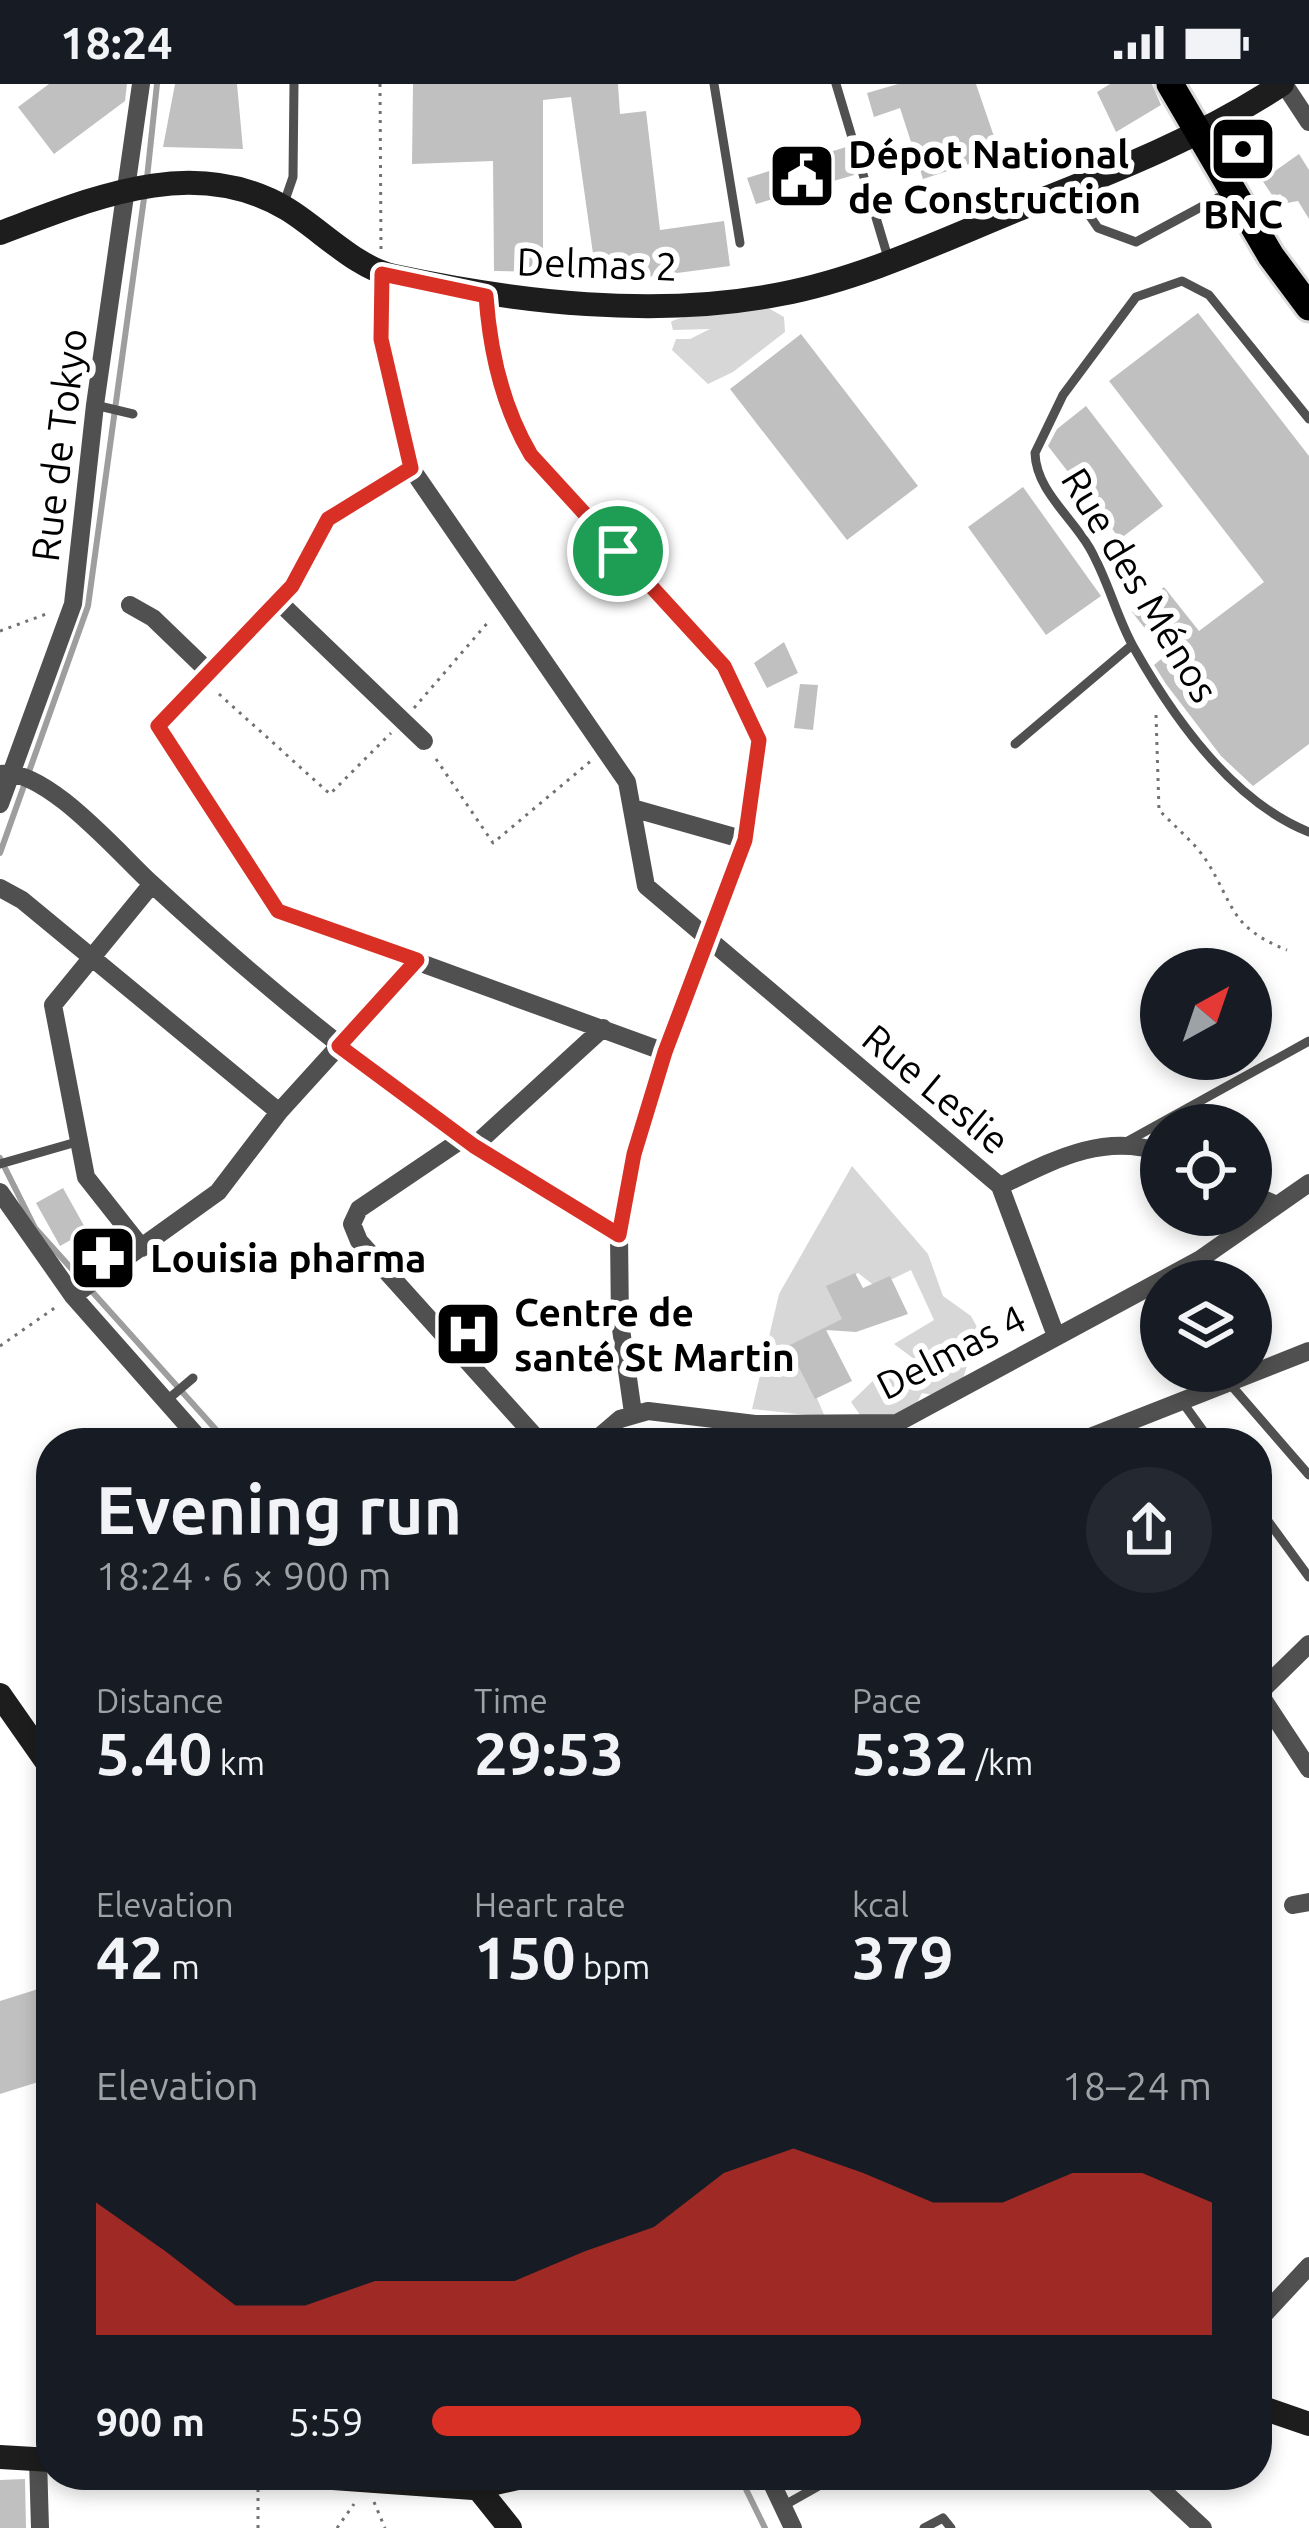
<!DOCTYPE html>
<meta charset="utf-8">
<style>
:root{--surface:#171b24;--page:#242831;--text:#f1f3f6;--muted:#9ea1a6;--accent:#d93025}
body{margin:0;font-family:Ubuntu,sans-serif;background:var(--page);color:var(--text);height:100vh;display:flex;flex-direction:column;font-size:45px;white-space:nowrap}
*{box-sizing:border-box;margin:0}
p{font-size:39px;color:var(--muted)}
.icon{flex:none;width:66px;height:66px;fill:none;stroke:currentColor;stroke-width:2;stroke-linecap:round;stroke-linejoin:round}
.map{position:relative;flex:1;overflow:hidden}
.details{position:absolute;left:36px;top:1344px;width:1236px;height:1062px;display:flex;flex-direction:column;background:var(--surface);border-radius:48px;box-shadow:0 6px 18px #0003}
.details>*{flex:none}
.needle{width:78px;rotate:40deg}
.tools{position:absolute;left:1140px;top:864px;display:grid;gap:24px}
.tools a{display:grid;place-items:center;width:132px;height:132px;border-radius:50%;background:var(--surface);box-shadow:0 6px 18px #0003;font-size:60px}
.pin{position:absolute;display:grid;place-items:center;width:102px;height:102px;color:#fff;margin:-51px;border:6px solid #fff;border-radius:50%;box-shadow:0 3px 12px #0007}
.round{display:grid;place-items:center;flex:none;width:126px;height:126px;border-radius:63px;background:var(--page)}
.headline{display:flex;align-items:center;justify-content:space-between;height:204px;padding:0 60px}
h1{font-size:66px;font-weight:700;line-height:90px}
.figures{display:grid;grid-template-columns:repeat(3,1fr);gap:18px;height:204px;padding:12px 60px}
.figures div{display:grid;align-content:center}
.figures b{font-size:60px;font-weight:700}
.figures small{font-size:33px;font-weight:400}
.figures p{font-size:33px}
.chart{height:336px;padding:24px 60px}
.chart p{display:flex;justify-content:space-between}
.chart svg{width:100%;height:216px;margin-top:12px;fill:var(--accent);opacity:.7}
ul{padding:0 60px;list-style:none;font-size:39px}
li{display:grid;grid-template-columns:192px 144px 1fr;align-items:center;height:90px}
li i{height:30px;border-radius:15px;background:var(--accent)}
.status{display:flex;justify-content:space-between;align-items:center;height:84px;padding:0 60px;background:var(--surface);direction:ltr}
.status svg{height:33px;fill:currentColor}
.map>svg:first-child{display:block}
</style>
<div class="status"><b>18:24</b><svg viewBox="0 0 49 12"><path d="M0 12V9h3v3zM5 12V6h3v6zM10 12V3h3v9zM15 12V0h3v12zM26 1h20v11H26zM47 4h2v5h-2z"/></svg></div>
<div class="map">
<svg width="1309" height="2444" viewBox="0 0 1309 2444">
<rect width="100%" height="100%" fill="#fff"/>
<path fill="#d7d7d7" d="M763,221l21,12 1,15 -52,40 -25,12 -36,-34 4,-11h14l20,-10 -37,1 -2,-8c9,-7 76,-15 92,-17z
M852,1082l76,88 15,42 28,20 13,24 -13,12 -10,34 -22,10 -17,-3 -12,23 -45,6 -14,-20 32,-31 24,5 7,-17 -20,-15 40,-24 -23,-50 -35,17 -18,-14 -14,9 9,33 -57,34 29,68 -73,-8 27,-115z"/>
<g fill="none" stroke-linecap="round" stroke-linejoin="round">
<path stroke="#9e9e9e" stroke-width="6" d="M147,94l10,-94
M0,769l88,-247 57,-415
M0,1074l35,70 193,215
M739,2391l26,53"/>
</g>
<path fill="#c0c0c0" d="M49,0h78l-2,17 -71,53 -36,-47z
M175,0h62l6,65 -80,-2z
M413,0h205l2,30 26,-3 14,119 64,-9 6,45 -83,11 -51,-2 -25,-178 -28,3v172l-49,-1 -1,-110 -81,3z
M898,0h78l24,70 -77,25 -23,-71 -26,9 -7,-24z
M1110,0h42l9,21 -45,27 -19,-40z
M846,63l8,28 -98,29 -9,-26z
M1299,70l10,16v49l-11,-18 -11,2 -7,-9 -6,4 -12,-18z
M1198,229l111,143v288l-56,42 -32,-30 -55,-72 -12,-19 12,-10 -34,-43 32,-25 35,44 65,-49 -155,-201z
M801,250l117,152 -71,54 -117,-151z
M1086,322l77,100 -43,33 -72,-93 9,-17z
M1023,403l78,109 -55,39 -78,-108z
M784,558l14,31 -31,15 -13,-25z
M800,600l18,1 -5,45 -19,-2z
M63,1104l24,43 -27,15 -24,-43z
M855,1189l8,15 27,-12 18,38 -52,18 -30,-2 26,51 -37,18 -27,-53 54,-27 -16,-33z
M51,1901v93l-51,16v-93z
M25,2395l1,49h-26v-48z"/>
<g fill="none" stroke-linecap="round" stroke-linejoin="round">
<defs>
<path id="primary" d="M1170,0l101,172 38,51"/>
</defs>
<use href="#primary" stroke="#dbdbdb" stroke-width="33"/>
<path stroke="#727272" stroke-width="3" stroke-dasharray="3 6" stroke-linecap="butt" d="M380,0l1,166
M0,547l49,-18
M219,610l111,100 61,-61
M414,624l76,-88
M1156,631l3,95c15,16 35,32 47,50 29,46 23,67 81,90
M436,675l57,84 99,-83
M0,1262l56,-39
M374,2418l11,26
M258,2444v-53
M337,2444l17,-24"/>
<path stroke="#505050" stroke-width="9" d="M714,0l26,159
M836,0l53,177
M1074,109l24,35 38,14 91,-49
M283,122l10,-29 1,-93
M95,321l38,9
M1309,335l-100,-124 -27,-14 -46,16 -73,98 -28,58c1,37 36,63 54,94 19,32 27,69 45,101 39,69 99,154 175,184
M1015,660l117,-99
M1128,1057l181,-100
M0,1080l80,-23
M1230,1300l79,91
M166,1317l27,-23
M1183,1319l29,40
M1257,1422l52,71
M783,2422l55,-31
M924,2444l19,-10 8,10"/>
<path stroke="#505050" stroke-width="18" d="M1284,0l25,38
M382,189l-1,66 30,129 216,314 19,104 354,300 56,150
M486,211c4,57 16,111 45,160l193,211 35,74 -14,100 -80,212 -31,101 -15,82 1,87 13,91
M411,384l-82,51 -37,67 -134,140 120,185 387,141
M279,518l145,139
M130,521l23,13 54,52
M0,690c45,-8 120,81 152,110 144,133 297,254 467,351
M0,720l73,-200 22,-199 46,-321
M632,724l113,32
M0,804l22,12 257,212
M464,1054l-105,71 -7,15 7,17 182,202
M474,1062l129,-118
M1000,1102c54,-26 102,-53 161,-34
M0,1108l73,104 130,147
M1251,1110l26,11
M142,1164l-56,-71 -33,-172 99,-121
M73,1212l145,-104 61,-80 138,-152
M592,1359l28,-24 28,-8 107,13 142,-1 302,-163 110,-77
M1075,1359l234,-92
M1257,1606l52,79
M1259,1609l50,-49
M1293,1821l16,-3
M1257,2238l52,-56
M38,2375l2,69
M768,2391l25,53
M1146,2391l57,53"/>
<path stroke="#1d1d1d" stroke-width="24" d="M0,149c91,-34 193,-80 287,-24 33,20 69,59 107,67 123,26 262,43 387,18 85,-16 168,-57 248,-89 86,-34 175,-69 253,-121
M0,1611l51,73
M1257,2322l52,18
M0,2373l51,3
M291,2391l182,13 58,-13
M469,2393l41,51"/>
<use href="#primary" stroke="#000" stroke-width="27"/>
</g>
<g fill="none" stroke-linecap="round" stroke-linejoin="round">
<defs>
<path id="route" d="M382,190l104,22c4,56 16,110 45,159l193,211 35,74 -14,100 -80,212 -31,102 -15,81 -145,-89 -135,-100 78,-86 -139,-49 -120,-185 134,-140 36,-67 83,-51 -30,-129z"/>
</defs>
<use href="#route" stroke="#fff" stroke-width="24"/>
<use href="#route" stroke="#d93025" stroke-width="15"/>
</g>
<defs>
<symbol id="bank-square" viewBox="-11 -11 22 22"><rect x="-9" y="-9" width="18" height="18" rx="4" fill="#000" stroke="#fff"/><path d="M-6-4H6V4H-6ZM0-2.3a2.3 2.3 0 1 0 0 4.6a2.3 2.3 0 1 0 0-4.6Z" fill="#fff"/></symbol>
<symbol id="civic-square" viewBox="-11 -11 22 22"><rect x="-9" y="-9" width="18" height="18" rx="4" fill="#000" stroke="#fff"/><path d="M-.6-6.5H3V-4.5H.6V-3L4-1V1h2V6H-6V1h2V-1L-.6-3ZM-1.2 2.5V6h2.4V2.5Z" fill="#fff"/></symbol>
<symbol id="pharmacy-square" viewBox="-11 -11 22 22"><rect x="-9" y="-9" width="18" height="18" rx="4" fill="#000" stroke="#fff"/><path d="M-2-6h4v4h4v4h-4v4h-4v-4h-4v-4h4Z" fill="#fff"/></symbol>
<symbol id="hospital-square" viewBox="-11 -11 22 22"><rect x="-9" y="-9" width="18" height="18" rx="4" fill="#000" stroke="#fff"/><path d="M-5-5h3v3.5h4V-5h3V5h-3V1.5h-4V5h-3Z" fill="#fff"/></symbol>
</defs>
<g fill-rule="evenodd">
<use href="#bank-square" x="1205" y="27" width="76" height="76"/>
<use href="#civic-square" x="764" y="54" width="76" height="76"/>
<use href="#pharmacy-square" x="65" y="1136" width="76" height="76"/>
<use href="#hospital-square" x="430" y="1212" width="76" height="76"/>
</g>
<g text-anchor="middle" stroke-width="12" stroke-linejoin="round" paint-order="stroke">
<g font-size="39" font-weight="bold" fill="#000" stroke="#fff" text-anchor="start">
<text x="848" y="84">Dépot National<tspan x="848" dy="45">de Construction</tspan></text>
<text x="1243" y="144" text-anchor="middle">BNC</text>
<text x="150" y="1188">Louisia pharma</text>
<text x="514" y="1242">Centre de<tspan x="514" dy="45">santé St Martin</tspan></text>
</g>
<g font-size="39" fill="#000" stroke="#fff">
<text transform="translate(597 180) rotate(2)" y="14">Delmas 2</text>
<text transform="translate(59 361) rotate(-83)" y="14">Rue de Tokyo</text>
<text transform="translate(1140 501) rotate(59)" y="14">Rue des Ménos</text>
<text transform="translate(936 1005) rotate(40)" y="14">Rue Leslie</text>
<text transform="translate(951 1268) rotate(-27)" y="14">Delmas 4</text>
</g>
</g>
</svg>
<div class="tools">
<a><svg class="needle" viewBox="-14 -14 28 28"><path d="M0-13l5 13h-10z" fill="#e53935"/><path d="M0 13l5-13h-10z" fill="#9ea1a6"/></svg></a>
<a><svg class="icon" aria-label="locate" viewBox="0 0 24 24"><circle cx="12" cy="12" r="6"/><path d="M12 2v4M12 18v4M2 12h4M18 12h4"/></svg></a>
<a><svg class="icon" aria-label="layers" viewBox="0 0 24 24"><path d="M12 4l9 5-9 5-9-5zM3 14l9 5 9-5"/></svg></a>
</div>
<div class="pin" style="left:618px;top:467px;background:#1e9e55"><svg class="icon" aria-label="arrive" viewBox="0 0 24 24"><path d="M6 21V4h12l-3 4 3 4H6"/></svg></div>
<section class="details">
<div class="headline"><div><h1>Evening run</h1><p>18:24 · 6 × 900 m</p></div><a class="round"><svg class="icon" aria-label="share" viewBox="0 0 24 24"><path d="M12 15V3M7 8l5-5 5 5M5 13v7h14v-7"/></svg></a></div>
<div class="figures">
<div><p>Distance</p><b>5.40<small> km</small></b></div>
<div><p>Time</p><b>29:53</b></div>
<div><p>Pace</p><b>5:32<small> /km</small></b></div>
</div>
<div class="figures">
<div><p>Elevation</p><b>42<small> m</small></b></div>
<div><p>Heart rate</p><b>150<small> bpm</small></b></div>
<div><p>kcal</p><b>379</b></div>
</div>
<div class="chart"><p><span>Elevation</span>18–24 m</p>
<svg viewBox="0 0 160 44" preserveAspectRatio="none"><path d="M0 44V17L10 27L20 38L30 38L40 33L50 33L60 33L70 27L80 22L90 11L100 6L110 11L120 17L130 17L140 11L150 11L160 17V44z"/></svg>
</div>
<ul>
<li><b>900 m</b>5:59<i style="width:55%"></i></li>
</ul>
</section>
</div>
